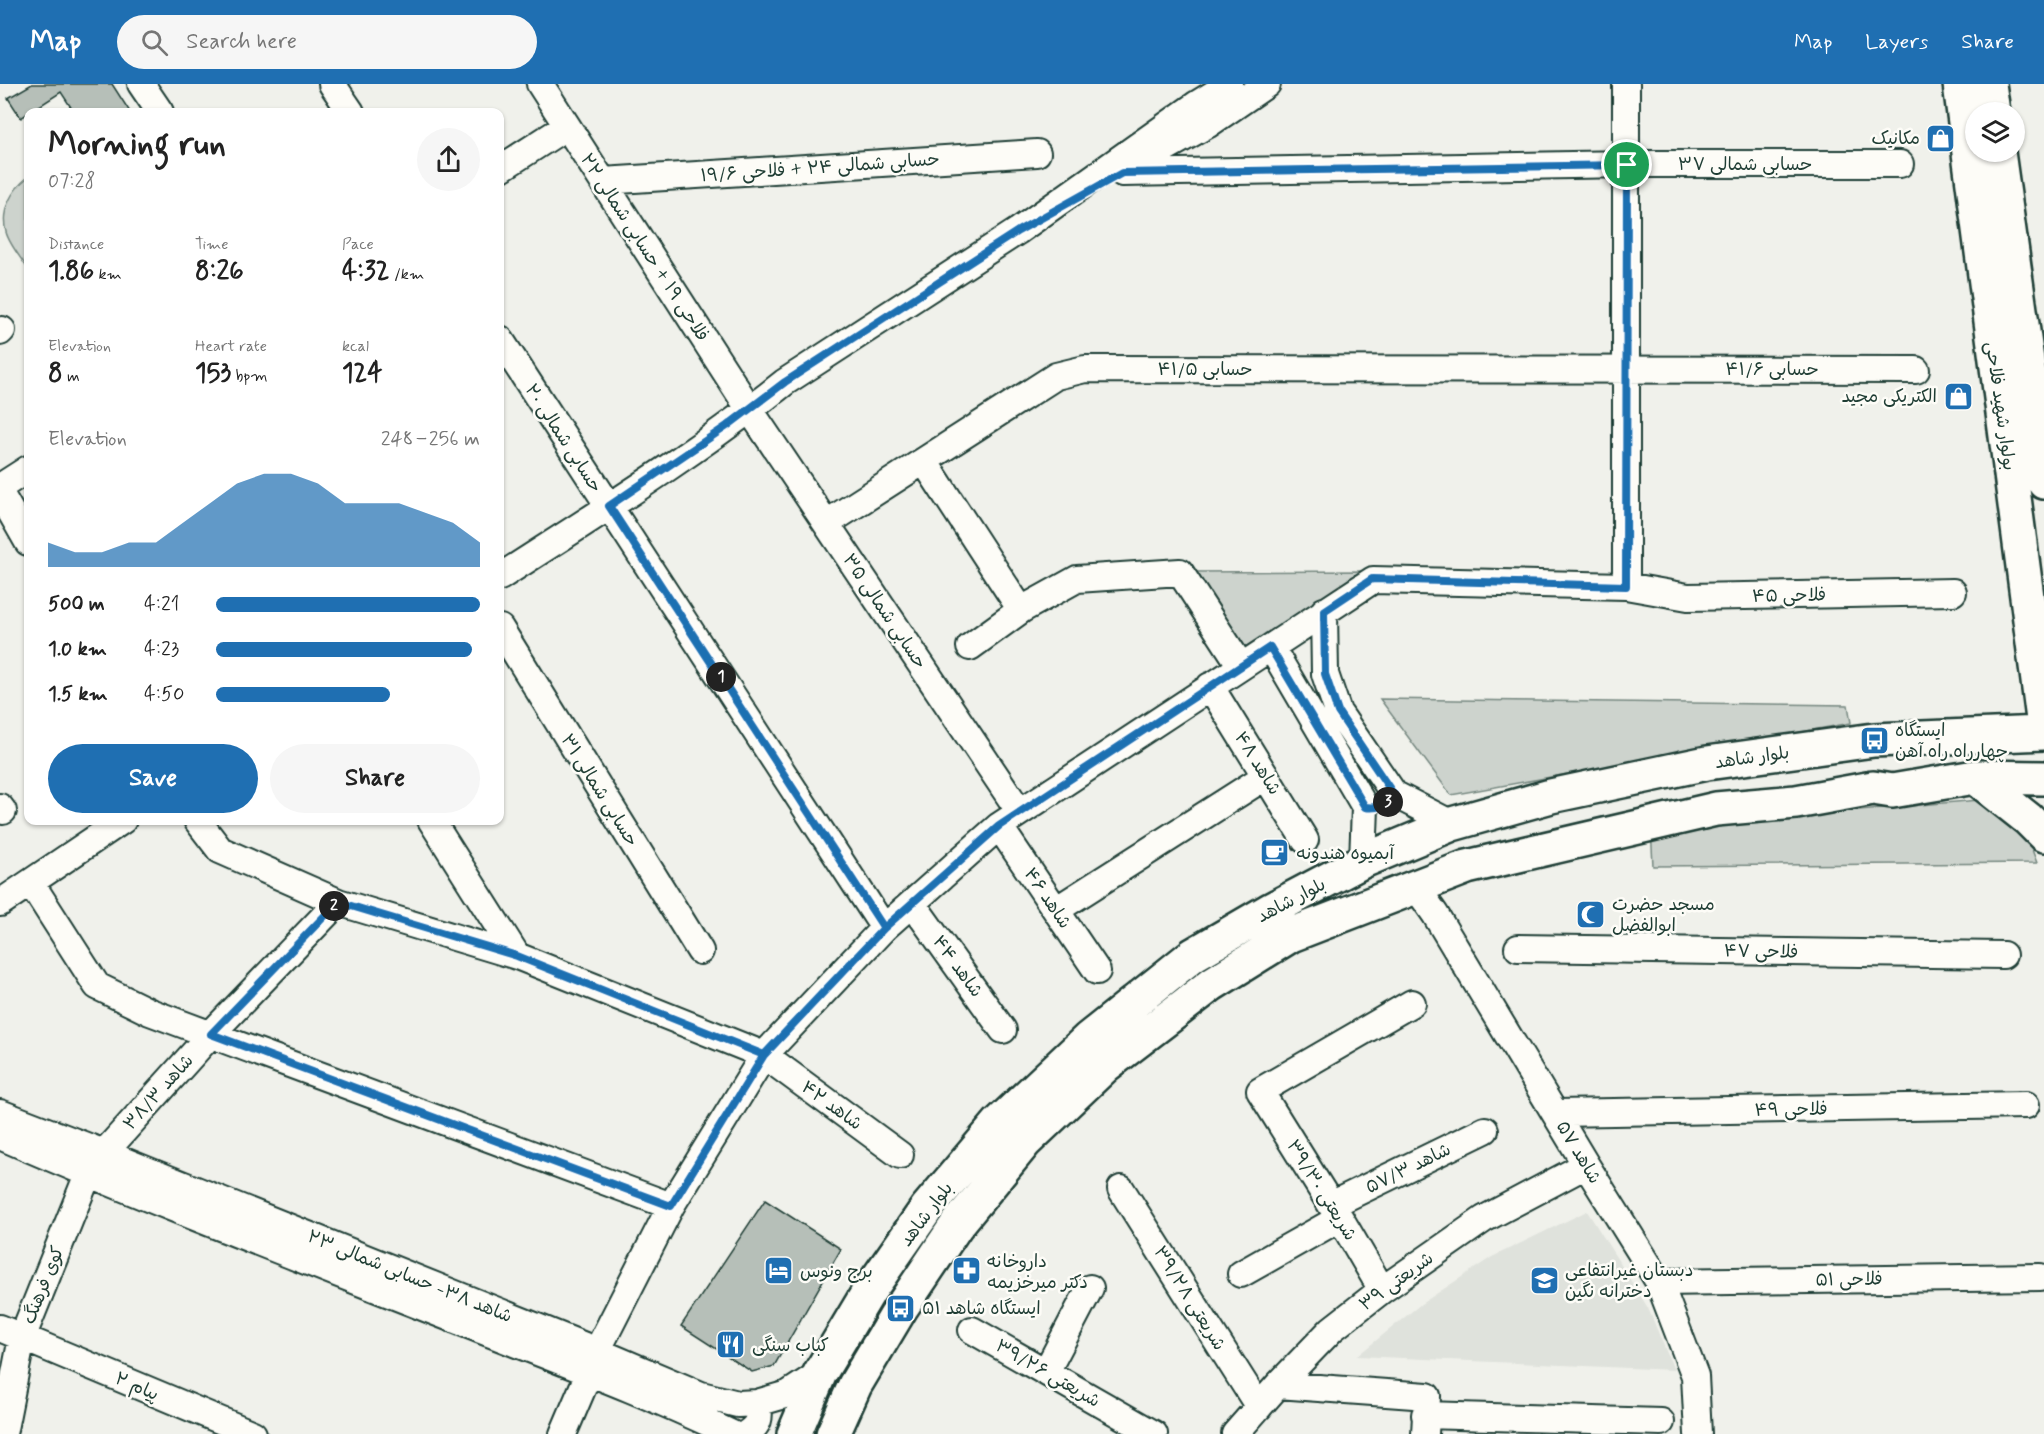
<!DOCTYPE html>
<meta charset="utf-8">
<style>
:root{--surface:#fff;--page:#f6f6f6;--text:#222;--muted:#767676;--accent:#1f6fb2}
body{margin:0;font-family:Mynerve,"Playpen Sans Arabic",sans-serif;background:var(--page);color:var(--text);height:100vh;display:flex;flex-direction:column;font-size:22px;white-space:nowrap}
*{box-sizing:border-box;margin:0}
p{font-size:20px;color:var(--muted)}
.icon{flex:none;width:33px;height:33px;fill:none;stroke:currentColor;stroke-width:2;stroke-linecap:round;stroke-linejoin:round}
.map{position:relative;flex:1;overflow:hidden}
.drawer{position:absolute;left:24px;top:24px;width:480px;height:717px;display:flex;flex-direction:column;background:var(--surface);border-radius:12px;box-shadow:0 2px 4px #0004}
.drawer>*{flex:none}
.controls{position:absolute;left:1965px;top:18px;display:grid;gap:12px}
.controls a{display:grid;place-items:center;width:60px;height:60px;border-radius:50%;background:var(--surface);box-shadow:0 2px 4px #0004;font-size:30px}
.pin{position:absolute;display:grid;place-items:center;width:51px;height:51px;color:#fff;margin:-26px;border:3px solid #fff;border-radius:50%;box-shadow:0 2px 6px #0007}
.km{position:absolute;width:30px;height:30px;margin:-15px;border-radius:50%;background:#222;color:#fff;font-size:16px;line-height:30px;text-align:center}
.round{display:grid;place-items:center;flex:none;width:63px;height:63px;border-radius:32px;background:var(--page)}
.summary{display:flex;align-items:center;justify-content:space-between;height:102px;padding:0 24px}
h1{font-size:33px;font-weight:700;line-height:45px}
.stats{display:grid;grid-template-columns:repeat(3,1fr);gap:9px;height:102px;padding:6px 24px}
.stats div{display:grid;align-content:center}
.stats b{font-size:26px;font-weight:700}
.stats small{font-size:16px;font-weight:400}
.stats p{font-size:16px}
.chart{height:168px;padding:12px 24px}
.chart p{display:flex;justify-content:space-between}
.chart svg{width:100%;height:108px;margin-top:6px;fill:var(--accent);opacity:.7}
.cta{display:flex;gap:12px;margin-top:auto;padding:12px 24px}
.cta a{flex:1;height:69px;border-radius:36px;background:var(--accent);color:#fff;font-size:24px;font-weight:700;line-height:69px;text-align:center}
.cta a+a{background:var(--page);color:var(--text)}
ul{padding:0 24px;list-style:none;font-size:20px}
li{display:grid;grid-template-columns:96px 72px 1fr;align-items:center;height:45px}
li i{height:15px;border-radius:8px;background:var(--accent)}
header{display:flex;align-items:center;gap:36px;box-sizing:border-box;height:84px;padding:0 30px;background:var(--accent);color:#fff}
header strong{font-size:28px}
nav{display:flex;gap:33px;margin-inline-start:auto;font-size:21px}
.search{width:420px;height:54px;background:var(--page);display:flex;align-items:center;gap:15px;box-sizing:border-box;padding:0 21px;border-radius:33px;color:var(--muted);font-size:22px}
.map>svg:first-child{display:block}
</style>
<header>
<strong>Map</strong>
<div class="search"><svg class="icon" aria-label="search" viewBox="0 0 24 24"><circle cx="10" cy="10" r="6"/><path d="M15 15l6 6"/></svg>Search here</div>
<nav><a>Map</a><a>Layers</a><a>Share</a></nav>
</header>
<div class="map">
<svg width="2044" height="1350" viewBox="0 0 2044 1350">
<rect width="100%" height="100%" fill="#f0f1eb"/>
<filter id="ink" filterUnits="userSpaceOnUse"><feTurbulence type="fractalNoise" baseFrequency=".0167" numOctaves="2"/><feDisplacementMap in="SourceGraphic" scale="12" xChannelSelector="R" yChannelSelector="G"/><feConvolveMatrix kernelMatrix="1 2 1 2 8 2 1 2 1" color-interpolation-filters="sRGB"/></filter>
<g filter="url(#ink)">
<path fill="#dfe2dc" d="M1587,1127l61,97 26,62 -317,-14 64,-52 71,-47z"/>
<path fill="#cdd3cd" stroke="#768880" stroke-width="1.5" d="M28,93v92c-7,-11 -19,-25 -22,-37 -6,-22 6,-42 22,-55z
M1372,487l-130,78 -48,-77z
M1380,615l468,6 3,18 -400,72z
M1992,715l27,16 18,48 -384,3 -2,-39z"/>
<path fill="#b6bfb8" stroke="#1f3d34" stroke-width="1.5" d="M32,0h80l18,28h-56l-13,-20 -40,26 -13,-20z
M765,1116l76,49 -67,117 -22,6 -71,-46z"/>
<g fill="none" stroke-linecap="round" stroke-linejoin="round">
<defs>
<path id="minor" d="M141,0l19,28
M332,0l19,28
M540,0l210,326 270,402
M1626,0v502
M1139,79l68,-38 60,-41
M500,85l67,-43
M1122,89l505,-9h273
M603,97l434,-28
M0,248l2,-2
M500,255l384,589
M924,377l97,149
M0,403l28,-18
M0,409l28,49
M827,439l229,-147 29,-7 831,1
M500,493c96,-62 195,-123 285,-195l233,-151 179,-127 33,-20
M1324,527l1,63 13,38 56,82 58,30
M500,544l200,323
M970,563l51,-37 56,-31 103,-7 61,94
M1271,563l94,160 -2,54
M1210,602l95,154
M0,723l3,4
M197,736l23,30 118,52 179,54 247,99 136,100
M431,736l86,136
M999,742l98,145
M31,799l66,103 53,26 521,194
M1416,803l19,27 151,251 73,117 36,94 3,58
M0,819l123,-83
M912,819l91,127
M1056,826l210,-134
M1518,864l485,7
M0,1029l104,40 493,198 104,44 37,9 19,-1 31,-9 32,-21
M1556,1029l470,-8
M0,1052c157,68 317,129 476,192 86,34 173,66 256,106
M1121,1105l138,218
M1331,1121l154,-75
M1241,1190l99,-56
M1659,1198l381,-5
M1382,1206l-42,-72 -9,-13 -71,-114 152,-88
M0,1244l253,106
M972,1246l182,104
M597,1267l74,-145 93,-151 120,-127 115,-102 374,-246 253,6 62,11 265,-5
M1046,1288l44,-84
M1278,1301l149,11 -2,38
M1425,1331l236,7
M3,1350l19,-96 66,-164 16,-21 107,-119 127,-132
M563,1350l26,-61
M746,1350c13,-9 15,-16 11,-31
M1235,1350l43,-49 54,-56 50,-39 102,-71 102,-54"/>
<path id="major" d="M1960,0l84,643
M1989,0l4,28
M1998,68l46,330
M1975,693l53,42 16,16
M794,1350l26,-61 49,-82 58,-83 72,-85 89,-84 105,-84 79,-46 91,-48 89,-37 99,-28 156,-33 167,-23 170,-7
M833,1350l22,-49 46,-77 55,-82 69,-84 80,-76 107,-82 79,-49 176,-68 249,-58 80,-7 77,-14 19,3 83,-14 69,1"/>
</defs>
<use href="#minor" stroke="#1f3d34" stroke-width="30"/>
<use href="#major" stroke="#1f3d34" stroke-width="38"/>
<use href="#minor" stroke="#fdfcf7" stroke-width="26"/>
<use href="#major" stroke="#fdfcf7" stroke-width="33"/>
</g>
</g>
<g fill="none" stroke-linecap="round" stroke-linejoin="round" filter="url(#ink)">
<defs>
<path id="route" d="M1627,81l-505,8 -104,58 -233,151 -58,44 -118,80 275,422 -120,127 -93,151 -460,-172 127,-132 179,54 247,99 120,-127 115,-102 271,-179 95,160c13,2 21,-2 29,-12l-56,-83 -13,-38 -1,-63 48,-32 254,7 1,-421"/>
</defs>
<use href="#route" stroke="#fff" stroke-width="12"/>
<use href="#route" stroke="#1f6fb2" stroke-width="8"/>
</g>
<defs>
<symbol id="shop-square" viewBox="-11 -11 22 22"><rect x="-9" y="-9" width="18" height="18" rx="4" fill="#1f6fb2" stroke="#fdfcf7"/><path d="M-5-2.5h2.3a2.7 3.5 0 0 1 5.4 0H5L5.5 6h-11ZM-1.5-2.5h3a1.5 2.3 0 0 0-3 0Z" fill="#fff"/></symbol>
<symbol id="bus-square" viewBox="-11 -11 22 22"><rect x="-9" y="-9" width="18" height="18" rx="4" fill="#1f6fb2" stroke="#fdfcf7"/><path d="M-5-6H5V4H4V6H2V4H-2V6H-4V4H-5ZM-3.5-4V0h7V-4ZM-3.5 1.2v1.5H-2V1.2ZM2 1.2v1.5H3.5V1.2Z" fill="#fff"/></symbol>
<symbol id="cafe-square" viewBox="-11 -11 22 22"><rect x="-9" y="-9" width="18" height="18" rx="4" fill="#1f6fb2" stroke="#fdfcf7"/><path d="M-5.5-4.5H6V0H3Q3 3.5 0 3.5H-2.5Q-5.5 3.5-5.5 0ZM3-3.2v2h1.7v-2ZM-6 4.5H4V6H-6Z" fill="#fff"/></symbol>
<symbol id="mosque-square" viewBox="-11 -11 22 22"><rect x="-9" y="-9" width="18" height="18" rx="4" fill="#1f6fb2" stroke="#fdfcf7"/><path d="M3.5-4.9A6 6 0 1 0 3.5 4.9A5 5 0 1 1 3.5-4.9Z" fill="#fff"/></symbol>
<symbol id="hotel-square" viewBox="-11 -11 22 22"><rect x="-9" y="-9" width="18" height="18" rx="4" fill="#1f6fb2" stroke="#fdfcf7"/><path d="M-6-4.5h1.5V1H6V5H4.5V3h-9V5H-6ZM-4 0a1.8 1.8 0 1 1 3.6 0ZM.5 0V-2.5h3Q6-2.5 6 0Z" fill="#fff"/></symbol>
<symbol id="pharmacy-square" viewBox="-11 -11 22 22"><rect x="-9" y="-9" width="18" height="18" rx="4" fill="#1f6fb2" stroke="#fdfcf7"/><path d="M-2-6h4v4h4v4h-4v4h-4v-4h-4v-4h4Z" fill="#fff"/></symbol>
<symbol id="school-square" viewBox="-11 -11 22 22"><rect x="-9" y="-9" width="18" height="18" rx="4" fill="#1f6fb2" stroke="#fdfcf7"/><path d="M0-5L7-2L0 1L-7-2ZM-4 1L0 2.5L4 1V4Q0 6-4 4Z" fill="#fff"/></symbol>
<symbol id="restaurant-square" viewBox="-11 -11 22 22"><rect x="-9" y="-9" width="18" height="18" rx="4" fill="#1f6fb2" stroke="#fdfcf7"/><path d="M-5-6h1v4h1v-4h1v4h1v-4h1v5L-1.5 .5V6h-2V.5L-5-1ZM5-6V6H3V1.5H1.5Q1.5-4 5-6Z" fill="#fff"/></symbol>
</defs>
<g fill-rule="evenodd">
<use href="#shop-square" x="1924" y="38" width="33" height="33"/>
<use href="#shop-square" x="1942" y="296" width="33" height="33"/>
<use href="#bus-square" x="1858" y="640" width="33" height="33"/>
<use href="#cafe-square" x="1258" y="752" width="33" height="33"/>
<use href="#mosque-square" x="1574" y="814" width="33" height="33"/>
<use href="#hotel-square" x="762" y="1170" width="33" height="33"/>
<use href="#pharmacy-square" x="950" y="1170" width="33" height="33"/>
<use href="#school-square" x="1528" y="1180" width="33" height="33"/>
<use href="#bus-square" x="884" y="1208" width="33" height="33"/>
<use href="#restaurant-square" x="714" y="1244" width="33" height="33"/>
</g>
<g text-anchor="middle" stroke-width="5" stroke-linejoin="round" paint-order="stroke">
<g font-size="18" fill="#1f3d34" stroke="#fdfcf7" text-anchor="start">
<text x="1920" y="60" text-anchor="end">مکانیک</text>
<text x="1937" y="318" text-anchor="end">الکتریکی مجید</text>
<text x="1895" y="652">ایستگاه<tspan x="1895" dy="21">چهارراه راه آهن</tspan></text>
<text x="1296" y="775">آبمیوه هندونه</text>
<text x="1612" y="826">مسجد حضرت<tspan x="1612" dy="21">ابوالفضل</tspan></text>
<text x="987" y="1183">داروخانه<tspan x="987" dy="21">دکتر میرخزیمه</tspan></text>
<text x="1565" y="1192">دبستان غیرانتفاعی<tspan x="1565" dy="21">دخترانه نگین</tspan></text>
<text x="800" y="1193">برج ونوس</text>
<text x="922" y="1230">ایستگاه شاهد ۵۱</text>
<text x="752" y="1267">کباب سنگی</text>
</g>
<g font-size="18" fill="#1f3d34" stroke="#fdfcf7">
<text x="1745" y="86">حسابی شمالی ۳۷</text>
<text transform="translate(820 83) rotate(-4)" y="6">حسابی شمالی ۲۴ + فلاحی ۱۹/۶</text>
<text transform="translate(645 163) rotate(57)" y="6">فلاحی ۱۹ + حسابی شمالی ۲۲</text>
<text x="1205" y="291">حسابی ۴۱/۵</text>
<text x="1772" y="291">حسابی ۴۱/۶</text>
<text transform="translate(2001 322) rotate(82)" y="6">بولوار شهید فلاحی</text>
<text transform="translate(564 354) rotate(57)" y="6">حسابی شمالی ۲۰</text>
<text transform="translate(1789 511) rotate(-1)" y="6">فلاحی ۴۵</text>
<text transform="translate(885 527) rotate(56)" y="6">حسابی شمالی ۳۵</text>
<text transform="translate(1752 673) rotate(-8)" y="6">بلوار شاهد</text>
<text transform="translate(1258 679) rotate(58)" y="6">شاهد ۴۸</text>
<text transform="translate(600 706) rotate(58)" y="6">حسابی شمالی ۳۱</text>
<text transform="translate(1048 814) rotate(56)" y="6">شاهد ۴۶</text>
<text transform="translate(1291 816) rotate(-28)" y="6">بلوار شاهد</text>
<text transform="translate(1761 867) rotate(1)" y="6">فلاحی ۴۷</text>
<text transform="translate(958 882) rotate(54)" y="6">شاهد ۴۴</text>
<text transform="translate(158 1008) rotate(-48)" y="6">شاهد ۳۸/۳</text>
<text transform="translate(832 1021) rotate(36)" y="6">شاهد ۴۲</text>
<text transform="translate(1791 1025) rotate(-1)" y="6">فلاحی ۴۹</text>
<text transform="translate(1579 1068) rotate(59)" y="6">شاهد ۵۷</text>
<text transform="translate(1408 1084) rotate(-26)" y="6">شاهد ۵۷/۳</text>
<text transform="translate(1322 1106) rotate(58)" y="6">شریعتی ۳۹/۳۰</text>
<text transform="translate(926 1130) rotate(-53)" y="6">بلوار شاهد</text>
<text transform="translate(410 1192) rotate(22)" y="6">شاهد ۳۸- حسابی شمالی ۲۳</text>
<text transform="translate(1849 1195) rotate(-1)" y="6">فلاحی ۵۱</text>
<text transform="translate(1396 1197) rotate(-36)" y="6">شریعتی ۳۹</text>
<text transform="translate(43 1201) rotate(-68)" y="6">کوی فرهنگ</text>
<text transform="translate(1190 1214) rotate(58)" y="6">شریعتی ۳۹/۲۸</text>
<text transform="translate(1048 1289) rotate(30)" y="6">شریعتی ۳۹/۲۶</text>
<text transform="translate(137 1302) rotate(23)" y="6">پیام ۲</text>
</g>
</g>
</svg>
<div class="controls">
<a><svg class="icon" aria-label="layers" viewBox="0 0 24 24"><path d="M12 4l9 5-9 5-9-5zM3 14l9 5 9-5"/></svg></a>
</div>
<div class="pin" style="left:1627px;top:81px;background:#1e9e55"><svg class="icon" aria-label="arrive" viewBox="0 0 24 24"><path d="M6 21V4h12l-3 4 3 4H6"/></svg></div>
<b class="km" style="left:721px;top:593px">1</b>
<b class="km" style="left:334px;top:822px">2</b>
<b class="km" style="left:1388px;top:718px">3</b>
<section class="drawer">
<div class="summary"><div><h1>Morning run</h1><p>07:28</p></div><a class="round"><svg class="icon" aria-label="share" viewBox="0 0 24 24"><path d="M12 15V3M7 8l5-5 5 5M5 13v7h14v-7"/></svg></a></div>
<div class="stats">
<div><p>Distance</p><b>1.86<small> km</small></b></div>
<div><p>Time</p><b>8:26</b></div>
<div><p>Pace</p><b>4:32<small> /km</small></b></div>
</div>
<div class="stats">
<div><p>Elevation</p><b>8<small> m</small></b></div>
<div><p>Heart rate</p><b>153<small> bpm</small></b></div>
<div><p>kcal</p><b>124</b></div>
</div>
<div class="chart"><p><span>Elevation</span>248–256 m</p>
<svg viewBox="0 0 160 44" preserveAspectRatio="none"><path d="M0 44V34L10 38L20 38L30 34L40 34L50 26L60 18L70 10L80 6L90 6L100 10L110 18L120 18L130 18L140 22L150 26L160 34V44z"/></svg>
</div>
<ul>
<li><b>500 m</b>4:21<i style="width:100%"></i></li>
<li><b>1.0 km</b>4:23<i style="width:97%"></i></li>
<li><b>1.5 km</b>4:50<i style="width:66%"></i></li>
</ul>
<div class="cta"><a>Save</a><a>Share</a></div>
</section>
</div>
